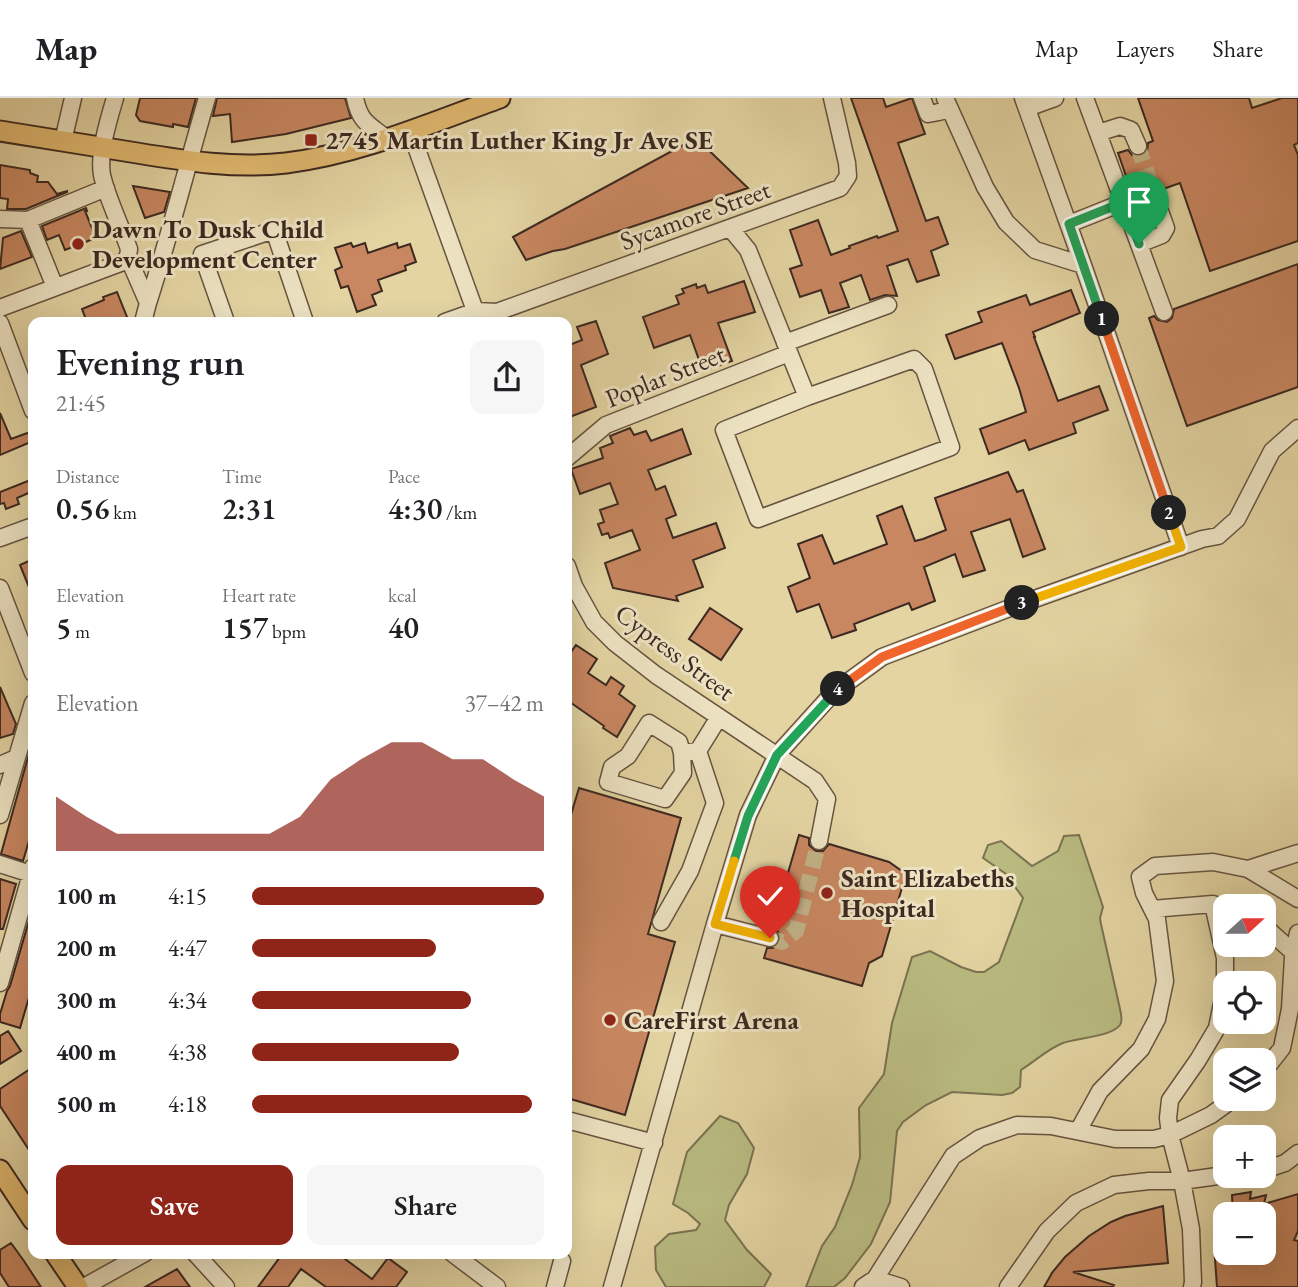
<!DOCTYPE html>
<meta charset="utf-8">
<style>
:root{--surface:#fff;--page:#f6f6f6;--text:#202124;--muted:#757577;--line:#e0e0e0;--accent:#8f2418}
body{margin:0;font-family:"EB Garamond",serif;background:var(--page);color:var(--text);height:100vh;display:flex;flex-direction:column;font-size:26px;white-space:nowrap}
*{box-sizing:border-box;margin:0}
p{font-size:23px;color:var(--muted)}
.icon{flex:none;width:38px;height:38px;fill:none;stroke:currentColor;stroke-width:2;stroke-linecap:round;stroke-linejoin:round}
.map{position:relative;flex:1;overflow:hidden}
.sheet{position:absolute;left:28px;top:219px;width:544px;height:942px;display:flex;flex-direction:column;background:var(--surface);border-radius:14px;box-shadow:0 7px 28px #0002}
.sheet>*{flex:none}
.needle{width:46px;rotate:69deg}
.controls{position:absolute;left:1213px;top:796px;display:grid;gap:14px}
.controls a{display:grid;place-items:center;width:63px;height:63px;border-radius:14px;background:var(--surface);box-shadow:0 7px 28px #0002;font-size:35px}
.pin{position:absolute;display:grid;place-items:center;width:60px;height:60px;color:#fff;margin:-72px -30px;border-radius:50% 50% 50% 0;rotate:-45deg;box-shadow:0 0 7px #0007}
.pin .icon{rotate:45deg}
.km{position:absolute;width:35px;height:35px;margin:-18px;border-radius:50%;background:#222;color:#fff;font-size:19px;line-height:35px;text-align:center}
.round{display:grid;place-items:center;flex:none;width:74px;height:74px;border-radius:14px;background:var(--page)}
.head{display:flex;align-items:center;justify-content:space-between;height:119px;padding:0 28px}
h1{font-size:38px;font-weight:600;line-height:52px}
.figures{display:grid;grid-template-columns:repeat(3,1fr);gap:10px;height:119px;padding:7px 28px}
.figures div{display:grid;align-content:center}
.figures b{font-size:30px;font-weight:600}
.figures small{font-size:19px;font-weight:400}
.figures p{font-size:19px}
.chart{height:196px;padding:14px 28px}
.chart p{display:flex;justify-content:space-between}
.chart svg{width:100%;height:126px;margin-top:7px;fill:var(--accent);opacity:.7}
.primary-button{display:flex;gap:14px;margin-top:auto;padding:14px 28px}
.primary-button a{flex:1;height:80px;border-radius:14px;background:var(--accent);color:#fff;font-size:28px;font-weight:600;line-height:80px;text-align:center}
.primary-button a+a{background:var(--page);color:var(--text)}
ul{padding:0 28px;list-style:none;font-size:23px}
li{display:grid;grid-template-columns:112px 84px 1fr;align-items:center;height:52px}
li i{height:18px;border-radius:9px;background:var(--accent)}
header{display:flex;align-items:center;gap:42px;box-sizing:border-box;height:98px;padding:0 35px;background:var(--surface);border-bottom:2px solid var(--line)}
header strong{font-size:33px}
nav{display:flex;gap:38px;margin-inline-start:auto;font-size:24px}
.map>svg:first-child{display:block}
</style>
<header>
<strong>Map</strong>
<nav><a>Map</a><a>Layers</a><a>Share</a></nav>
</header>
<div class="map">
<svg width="1298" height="1189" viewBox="0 0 1298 1189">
<rect width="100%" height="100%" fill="#e3d4a2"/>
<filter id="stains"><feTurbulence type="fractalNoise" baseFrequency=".00286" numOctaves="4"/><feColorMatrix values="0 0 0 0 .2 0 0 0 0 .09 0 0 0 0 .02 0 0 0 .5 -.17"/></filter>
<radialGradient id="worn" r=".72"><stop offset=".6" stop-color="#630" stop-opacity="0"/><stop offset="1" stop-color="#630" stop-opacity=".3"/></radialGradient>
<path fill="#b9bb81" stroke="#7a7251" stroke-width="2" d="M1079,737l24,72 -3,11 1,6 19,85c1,5 3,12 0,16 -9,12 -44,13 -57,18 -14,5 -29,19 -42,27l-1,17 -8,6 -10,2 -50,-3 -26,13 -23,17 -6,9 -7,71 -19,42 -26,34 -11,9h-28l16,-41 13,-19 17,-42 8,-28 -1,-49 25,-34 8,-51 20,-66 18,-6 31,16 15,5h8l15,-10 24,-64 -17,-24 -23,-16 5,-13 13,-4 31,25 26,-15 6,-15z
M720,1018l18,7 16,25 -7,26 -18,31 -4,15 22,30 24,24 -7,13h-98l-10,-17 -1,-23 14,-13 27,-4 4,-6 -12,-11 -15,-9 14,-52z"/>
<path fill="#c88761" stroke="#3c2921" stroke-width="2" d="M140,0h56l-8,29 -15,-3v3l-33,-6 -4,-6z
M217,0h128l6,20 -65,16 -54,8 -2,-28 -17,2z
M851,0h32l3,9 26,-9 13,36 -27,9 28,78 12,-4 10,27 -17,7 8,24 -22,7 -9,-23 -21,7 10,30 -12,-1 -15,5 -9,-25 -21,8 9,24 -20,6 -8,-23 -21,7 -10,-28 12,-4 -12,-35 28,-10 13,35 19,-7 -1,-2 28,-10 1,2 20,-7z
M1138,0h111l3,10 30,-10h16v45l-4,2 4,10v86l-88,30 -30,-88 -17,6 -4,-5 -9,-2 -5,4 -2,5v5l-9,3 -16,-46 10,-3 4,5 10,1 5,-4 1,-9 5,-2z
M696,40l52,50 -183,61 -12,2 -27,9 -13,-23z
M0,67l30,5v3l8,3 -1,6h11l9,12 10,-3v1l-41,17h-19l1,-10 -8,-1z
M133,88l37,6 -6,20 -19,6z
M86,110l1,3h-2l11,27 -31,12 -6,-15 -12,5 -5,-14z
M21,133l11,26 -32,12 3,-31z
M351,145l2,4 12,-4 3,10 29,-10 1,5 12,-4 6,18 -11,4 1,4 -28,10 4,11 -10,4 4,10 -19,7 -9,-26 -7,2 -6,-18 7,-3 -7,-19z
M1298,166v123l-111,39 -38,-108 5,-2 4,4 9,2 5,-4 2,-9z
M744,183l11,31 -37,11 14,38 -29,10 -13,-36 -36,13 -11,-31 36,-13 -3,-8 8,-3 -2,-4 14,-5 1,4 8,-3 3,8z
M1071,192l9,23 -47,19 2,5h-1l24,64 41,-15 9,24 -35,13 3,10 -47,17 -4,-10 -36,14 -9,-25 46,-17 -7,-24 -17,-45 -47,16 -9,-24 36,-13 -4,-10 48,-17 4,10z
M117,194l12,30h-42l-5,-13 22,-9 -1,-3z
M596,223l12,33 -27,11 15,42 -29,11v-72l15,-6 -5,-13z
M0,315l11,26 22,-8v10l-33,14z
M630,330l4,7 12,-4 5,10 31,-12 9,25 -43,16 8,20 9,-4 11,29 -10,4 7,19 43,-15 9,25 -32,12 10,27 -27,9 2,5 -65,-13 -8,-25 35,-13 -8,-20 -22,8 -2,-5 -6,2 -4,-11 6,-2 -4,-12 18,-6 -8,-21 -30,11 -9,-25 32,-11 -3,-10 13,-5 -3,-7z
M1008,374l9,20 6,-2 22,59 -22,8 -13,-38 -39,13 14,38 -22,7 -8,-23 -31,13 11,34 -23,9 -3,-7 -55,21 2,6 -24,8 -13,-34 -22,8 -9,-25 22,-9 -12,-34 24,-9 12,29 53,-20 -10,-28 25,-10 13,35 8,-2 23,-9 -11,-32z
M33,381v12l-16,7 2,6 -13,5 -2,-6 -4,1v-12z
M33,461v38l-13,-32z
M710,510l32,21 -21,31 -32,-21z
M576,547l21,14 -9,14 18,12 5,-8 13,9 -5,8 16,12 -18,31 -14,-9 1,-2 -37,-26v-42z
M0,589l16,37 -3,10 -13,4z
M30,652l3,1v76l-10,34 -22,-7z
M579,690l102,30 -33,116 27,8 -50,173 -58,-17v-270z
M799,737l10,3v7l7,6h7l6,-7 60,18 17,12 -24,82 -13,7 -7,23 -98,-28 3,-10h6l7,-7v-6l-3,-5 -5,-2z
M0,781l16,5 -13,45h-3z
M32,812h1v74l-13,44 -20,-6v-8l7,-23 3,-5z
M8,933l13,20 -21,13v-28z
M33,969v89l-33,-50v-17z
M1251,1094l-1,7 16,-4 -2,9 34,-10v37l-4,9 4,1v46h-81l-3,-42 8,-26h3v34h39v-39h-31l-1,-19z
M1163,1108l5,57 -95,9 41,13 -1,2h-69l8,-14 -1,1 14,-17 24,-21 22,-14 14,-6z
M11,1145l13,18 17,26h-32l-9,-14v-23z
M283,1155h54l35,26 16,-21 19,14 -11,15h-70l-25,-18 -13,18h-30z
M177,1171l13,18h-45z"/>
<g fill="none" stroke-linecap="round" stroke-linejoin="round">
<path stroke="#c2b288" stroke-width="16" stroke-dasharray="16 8" stroke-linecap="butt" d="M1138,48l15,46
M770,840l12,4 14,-11 23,-90"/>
<defs>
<path id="minor" d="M355,0c5,24 13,26 31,40
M922,0l6,16 11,-2 10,-4
M945,0l40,89 21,35 29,28 48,15
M1023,0l60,167 98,282
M1085,0l79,214
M1027,10l28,-10
M410,32l68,189
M1098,35l22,-7 11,4 7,16
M63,43l10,-43
M0,121l28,1 78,-32
M28,122l27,67
M1069,126l55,-22
M730,130l18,22 59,147 107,-38 10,10 27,78 -193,72 -34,-89 83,-33
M1139,146l23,-9 4,-7 -13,-36
M128,159l20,46 -5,19
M148,205c22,-68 39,-137 59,-205
M0,210l123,-46 5,-5 1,-8c-8,-23 -22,-51 -27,-74 -4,-21 7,-57 13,-77
M226,224l-24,-68 72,-24 31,92
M445,224l31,-11 21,1 343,-124 8,-12 -1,-13 -15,-65
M0,225l33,88
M785,245l103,-38
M567,360l39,-33 183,-72
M0,440l33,-12
M567,468l7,20 20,36 21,21 41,32 159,106 12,18 -8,42
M0,490l33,85
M682,655l1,20 -18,26 -57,-17 4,-15 16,-11 21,-33 30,19 3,11 16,-2
M0,667l16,-7
M0,717l33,-112
M0,766l31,10
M1248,771l50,30
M1225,810l-12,-4 12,54v26
M1152,811l61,-5
M661,824l29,-51 25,-68 -17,-52 21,-34
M715,826l55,14
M1264,828l30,27
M0,885l33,-116
M1264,973l18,-23 8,-39 3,-52 5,-24
M567,1022l87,23
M1078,1033l22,-40 41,-42 16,-30 8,-38 -8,-62 -13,-26 -4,-16 15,-11 58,-4 35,7 50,-16
M1264,1072l21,-7 13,-10
M195,1155l31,34
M452,1155l45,34
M875,1181l26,8
M84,1189l61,-34
M555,1189l7,-26
M612,1189l103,-363 33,-109 29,-60 57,-63 48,-35 133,-51 187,-67 16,-3 19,-17 35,-68 26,-23
M863,1189l12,-8 78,-123 27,-18 37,-13 34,1 64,13h39l16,-4 41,-20 22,-16
M1008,1189l39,-56 29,-28 38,-18 35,-4h33l43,-6
M1192,1189l1,-5 -2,-53 -9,-48 -12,-46 -2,-17 2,-18 28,-40 19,-32 8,-39"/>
<path id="major" d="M0,33c46,7 91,15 137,22 49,8 99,16 149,10 74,-9 144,-40 214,-65
M0,1072l33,50
M55,1155l23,34"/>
</defs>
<use href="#minor" stroke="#665441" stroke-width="19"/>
<use href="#major" stroke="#3c2921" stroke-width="23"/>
<use href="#minor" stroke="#ede3c3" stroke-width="16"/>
<use href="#major" stroke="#e2ba71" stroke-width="19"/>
</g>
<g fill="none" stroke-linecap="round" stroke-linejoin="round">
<defs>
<path id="split-1" d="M1102,221l-33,-95 55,-22 15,42"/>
<path id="split-2" d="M1102,221l67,194"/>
<path id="split-3" d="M1022,505l159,-56 -12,-34"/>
<path id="split-4" d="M838,591l44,-32 140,-54"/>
<path id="split-5" d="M734,763l14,-45 29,-61 61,-66"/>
<path id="split-6" d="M734,763l-19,63 55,14"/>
</defs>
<use href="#split-1" stroke="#fff" stroke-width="14"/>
<use href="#split-2" stroke="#fff" stroke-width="14"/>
<use href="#split-3" stroke="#fff" stroke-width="14"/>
<use href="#split-4" stroke="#fff" stroke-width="14"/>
<use href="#split-5" stroke="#fff" stroke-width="14"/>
<use href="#split-6" stroke="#fff" stroke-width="14"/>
<use href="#split-1" stroke="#22a559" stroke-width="9"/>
<use href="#split-2" stroke="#f0652b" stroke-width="9"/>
<use href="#split-3" stroke="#f5b400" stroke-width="9"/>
<use href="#split-4" stroke="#f0652b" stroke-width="9"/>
<use href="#split-5" stroke="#22a559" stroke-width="9"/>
<use href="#split-6" stroke="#f5b400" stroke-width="9"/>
</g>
<g fill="#8f2418" stroke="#ede3c3" stroke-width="2.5">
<rect x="304" y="35" width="14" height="14" rx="3.5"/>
<circle cx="78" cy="146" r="7"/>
<circle cx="827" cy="795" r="7"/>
<circle cx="610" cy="922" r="7"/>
</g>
<g text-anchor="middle" stroke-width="6" stroke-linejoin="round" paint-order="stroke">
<g font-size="26" font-weight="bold" fill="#3c2921" stroke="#ede3c3" text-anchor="start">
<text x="325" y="51">2745 Martin Luther King Jr Ave SE</text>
<text x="92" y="140">Dawn To Dusk Child<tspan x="92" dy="30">Development Center</tspan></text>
<text x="841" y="789">Saint Elizabeths<tspan x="841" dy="30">Hospital</tspan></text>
<text x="624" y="931">CareFirst Arena</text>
</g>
<g font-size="26" fill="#3c2921" stroke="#ede3c3">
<text transform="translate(695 117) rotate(-20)" y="9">Sycamore Street</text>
<text transform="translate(665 278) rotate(-22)" y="9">Poplar Street</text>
<text transform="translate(675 554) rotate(37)" y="9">Cypress Street</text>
</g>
</g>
<rect width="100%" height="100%" filter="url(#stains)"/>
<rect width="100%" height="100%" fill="url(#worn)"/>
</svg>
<div class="controls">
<a><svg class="needle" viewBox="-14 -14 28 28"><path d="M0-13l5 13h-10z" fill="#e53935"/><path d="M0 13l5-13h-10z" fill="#757577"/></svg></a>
<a><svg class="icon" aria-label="locate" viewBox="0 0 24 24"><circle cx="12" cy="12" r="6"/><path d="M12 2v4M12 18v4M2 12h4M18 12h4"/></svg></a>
<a><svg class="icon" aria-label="layers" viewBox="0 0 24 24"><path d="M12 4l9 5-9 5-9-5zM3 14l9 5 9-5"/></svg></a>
<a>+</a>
<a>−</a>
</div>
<div class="pin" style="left:1139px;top:146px;background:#1e9e55"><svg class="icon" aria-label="arrive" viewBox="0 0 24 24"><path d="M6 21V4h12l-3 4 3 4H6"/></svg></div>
<div class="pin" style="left:770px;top:840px;background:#d93025"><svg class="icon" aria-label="check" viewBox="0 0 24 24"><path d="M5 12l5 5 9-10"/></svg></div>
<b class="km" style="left:1102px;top:221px">1</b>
<b class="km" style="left:1169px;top:415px">2</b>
<b class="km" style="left:1022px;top:505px">3</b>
<b class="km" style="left:838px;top:591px">4</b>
<section class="sheet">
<div class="head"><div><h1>Evening run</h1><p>21:45</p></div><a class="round"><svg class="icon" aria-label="share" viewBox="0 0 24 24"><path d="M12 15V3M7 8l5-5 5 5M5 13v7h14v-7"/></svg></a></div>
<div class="figures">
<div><p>Distance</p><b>0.56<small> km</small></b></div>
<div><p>Time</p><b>2:31</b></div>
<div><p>Pace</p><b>4:30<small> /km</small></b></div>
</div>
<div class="figures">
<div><p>Elevation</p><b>5<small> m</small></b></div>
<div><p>Heart rate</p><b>157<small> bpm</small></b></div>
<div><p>kcal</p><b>40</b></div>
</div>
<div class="chart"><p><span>Elevation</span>37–42 m</p>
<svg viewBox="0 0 160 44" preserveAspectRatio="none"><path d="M0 44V25L10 32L20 38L30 38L40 38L50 38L60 38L70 38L80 32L90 19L100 12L110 6L120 6L130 12L140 12L150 19L160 25V44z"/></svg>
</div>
<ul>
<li><b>100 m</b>4:15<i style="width:100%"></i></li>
<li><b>200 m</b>4:47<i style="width:63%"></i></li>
<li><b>300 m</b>4:34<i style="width:75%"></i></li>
<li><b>400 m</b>4:38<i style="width:71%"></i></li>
<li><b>500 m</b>4:18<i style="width:96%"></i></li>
</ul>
<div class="primary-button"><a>Save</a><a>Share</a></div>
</section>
</div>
